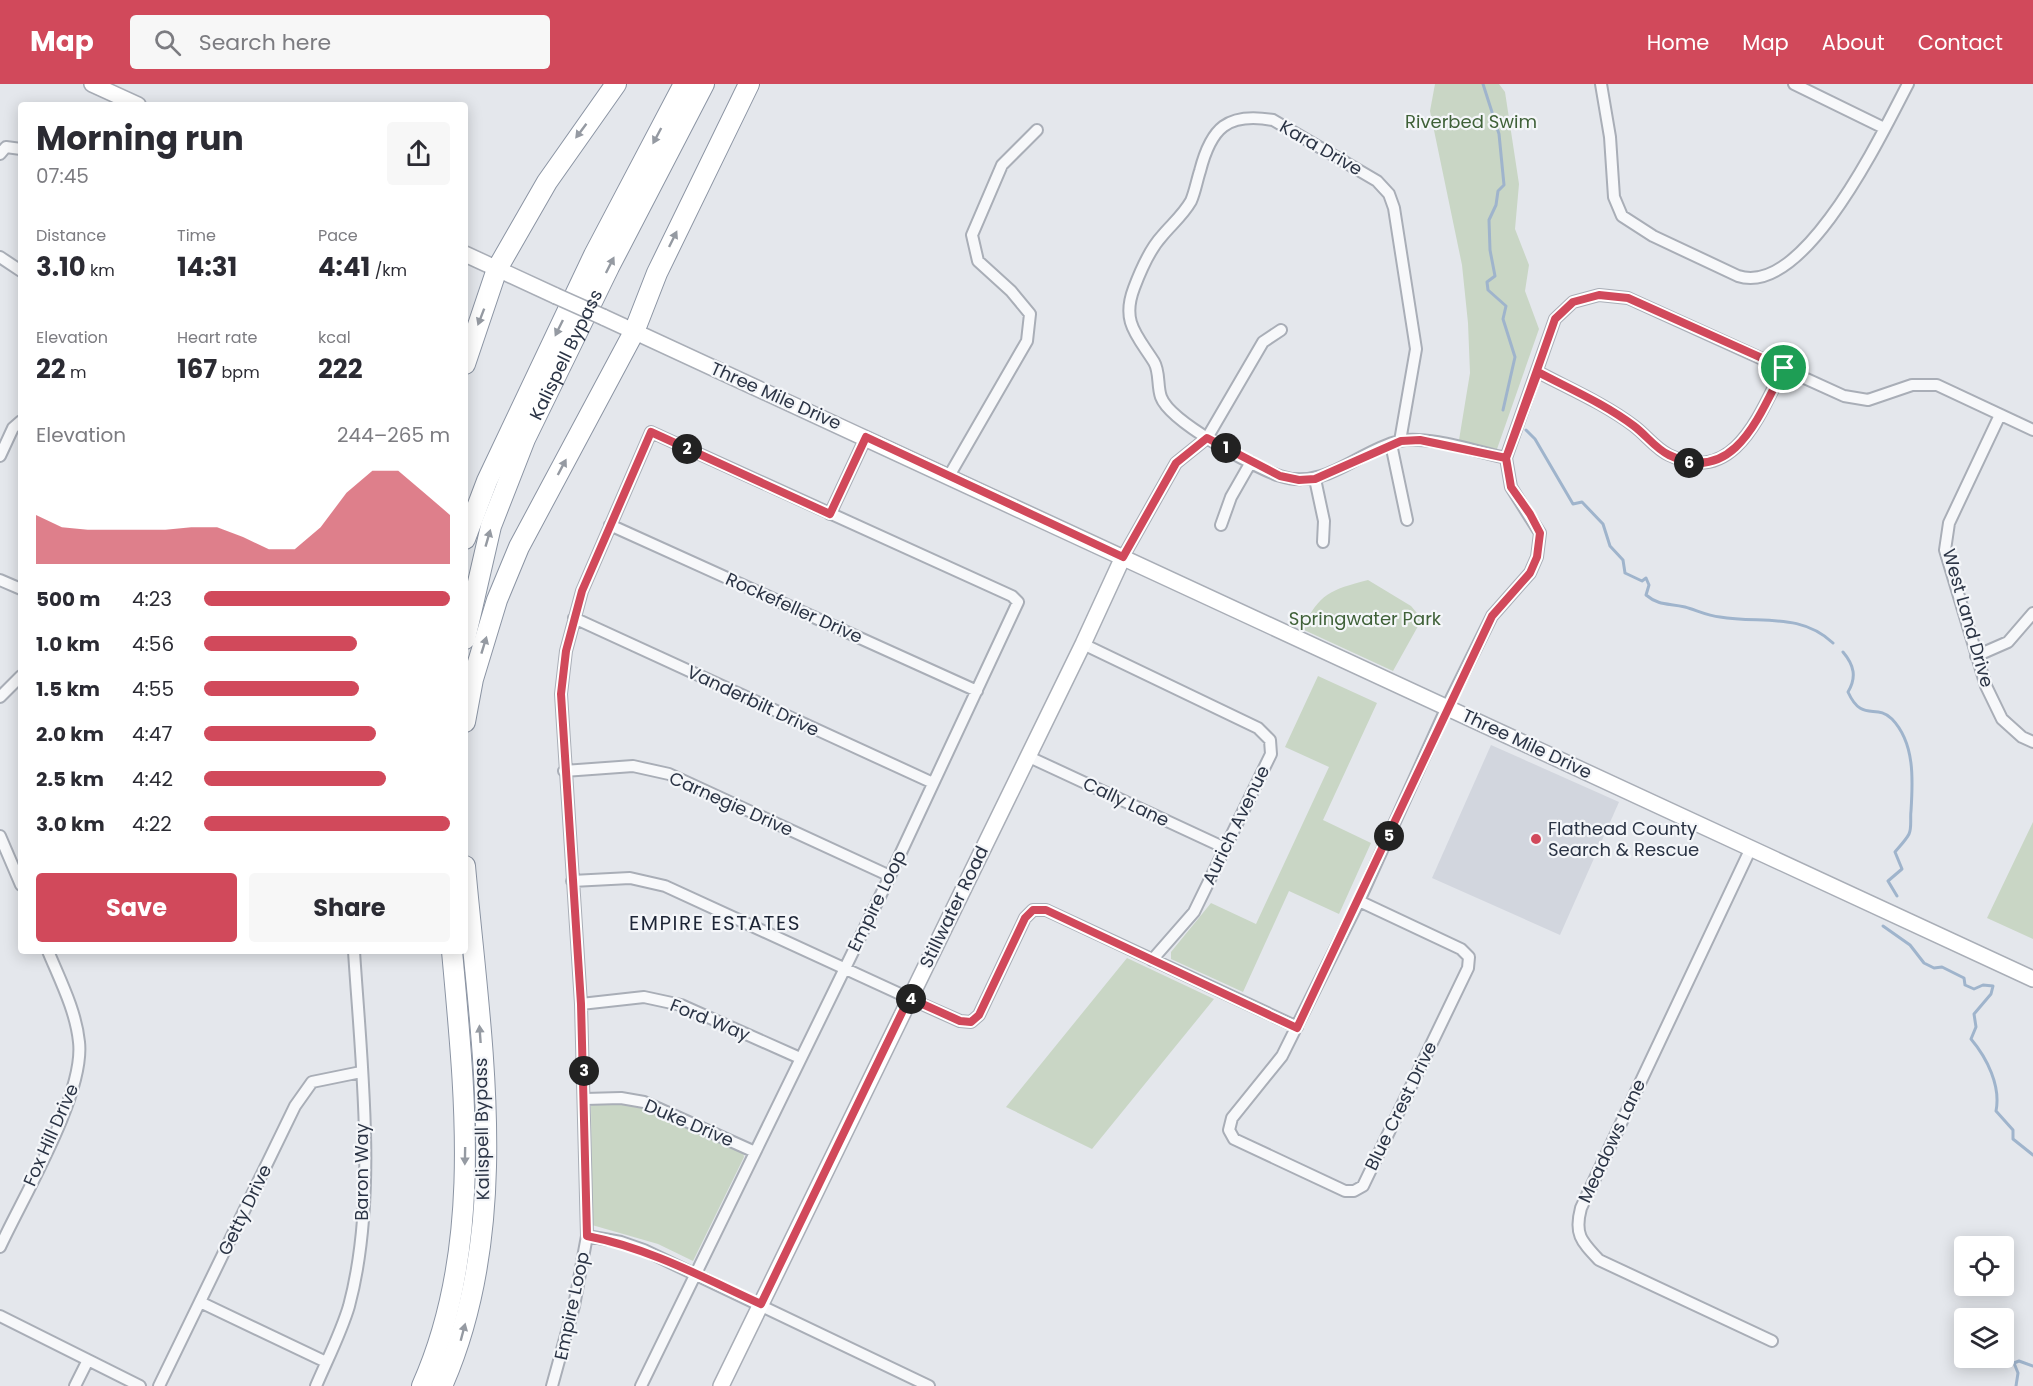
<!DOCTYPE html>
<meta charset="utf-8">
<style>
:root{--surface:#fff;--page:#f7f7f7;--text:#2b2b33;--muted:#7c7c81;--accent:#d1495b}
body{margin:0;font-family:Poppins,sans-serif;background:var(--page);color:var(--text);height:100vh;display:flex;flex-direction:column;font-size:22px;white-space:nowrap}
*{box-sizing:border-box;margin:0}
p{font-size:20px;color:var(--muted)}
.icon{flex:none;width:33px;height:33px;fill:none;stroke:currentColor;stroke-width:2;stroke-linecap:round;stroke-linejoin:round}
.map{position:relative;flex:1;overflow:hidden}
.sheet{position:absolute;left:18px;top:18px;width:450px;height:852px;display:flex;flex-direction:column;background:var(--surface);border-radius:6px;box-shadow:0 3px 15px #0003}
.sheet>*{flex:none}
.fabs{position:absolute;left:1954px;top:1152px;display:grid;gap:12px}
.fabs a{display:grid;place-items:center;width:60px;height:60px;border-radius:6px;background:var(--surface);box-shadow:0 3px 15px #0003;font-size:30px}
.pin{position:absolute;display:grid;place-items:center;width:51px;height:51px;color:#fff;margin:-26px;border:3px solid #fff;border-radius:50%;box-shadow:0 2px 6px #0007}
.km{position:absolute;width:30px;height:30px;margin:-15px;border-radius:50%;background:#222;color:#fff;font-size:16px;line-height:30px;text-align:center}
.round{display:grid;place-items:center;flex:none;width:63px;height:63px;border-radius:6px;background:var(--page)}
.head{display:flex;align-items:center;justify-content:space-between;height:102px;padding:0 18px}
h1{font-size:33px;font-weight:700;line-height:45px}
.figures{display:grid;grid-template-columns:repeat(3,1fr);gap:9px;height:102px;padding:6px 18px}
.figures div{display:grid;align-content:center}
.figures b{font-size:26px;font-weight:700}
.figures small{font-size:16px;font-weight:400}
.figures p{font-size:16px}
.chart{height:168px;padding:12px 18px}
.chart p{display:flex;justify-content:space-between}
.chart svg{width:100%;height:108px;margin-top:6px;fill:var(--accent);opacity:.7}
.button{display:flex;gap:12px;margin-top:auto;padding:12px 18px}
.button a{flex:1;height:69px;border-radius:6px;background:var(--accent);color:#fff;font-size:24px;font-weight:700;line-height:69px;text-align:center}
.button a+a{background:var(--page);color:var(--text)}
ul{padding:0 18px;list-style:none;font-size:20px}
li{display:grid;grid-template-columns:96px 72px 1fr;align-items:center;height:45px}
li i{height:15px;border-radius:8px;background:var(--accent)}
header{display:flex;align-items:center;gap:36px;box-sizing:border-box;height:84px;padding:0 30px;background:var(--accent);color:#fff}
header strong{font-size:28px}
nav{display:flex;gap:33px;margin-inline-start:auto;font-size:21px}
.search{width:420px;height:54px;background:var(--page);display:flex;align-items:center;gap:15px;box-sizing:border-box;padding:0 21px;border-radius:6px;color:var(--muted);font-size:22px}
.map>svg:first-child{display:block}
</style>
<header>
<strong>Map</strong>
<div class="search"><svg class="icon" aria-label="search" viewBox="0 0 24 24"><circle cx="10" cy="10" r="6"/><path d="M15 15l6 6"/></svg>Search here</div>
<nav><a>Home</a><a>Map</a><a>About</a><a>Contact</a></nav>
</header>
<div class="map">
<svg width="2033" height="1302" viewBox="0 0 2033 1302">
<rect width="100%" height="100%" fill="#e4e7ec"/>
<path fill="#d2d6de" d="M1491,661l128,57 -59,133 -128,-57z"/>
<path fill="#c9d6c5" d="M1435,0h64l6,8 14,92 -4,45 14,36 -4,26 14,38 -42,120 -38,-9 11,-67 -2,-50 -6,-58 -32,-154z
M1368,496l43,26 11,13 -29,52 -91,-42c18,-36 28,-39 66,-49z
M1318,592l59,27 -54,117 48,23 -32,71 -50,-23 -46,101 -72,-33v-7l40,-49 45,21 73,-157 -44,-20z
M2033,738v117l-46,-21z
M1127,874l87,41 -122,150 -86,-42z
M593,1019h37l113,49 1,5 -51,104 -35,-17 -66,-19 -1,-119z"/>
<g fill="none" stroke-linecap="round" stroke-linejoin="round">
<path stroke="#9fb4cc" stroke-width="3" d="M1483,0l16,50 5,51 -6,6 -2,14 -7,15 1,30 5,26 -8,6 1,8 18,16 -3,13 12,38 -12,53
M1526,346l9,9 38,65 9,-2 21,22 7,22 13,14 2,13 17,8 4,-3 3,7 -3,10c13,11 23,8 39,12 11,3 23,9 35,10 41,7 80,-5 113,26
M1843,568c11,13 14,25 5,40 14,31 28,11 44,27 23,24 21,61 19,92 -1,6 1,17 -2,23 -3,6 -10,13 -14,18l7,17 -14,12 9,15
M1883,842l27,19 14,18 10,5 8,-1 22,11 1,7 9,4 9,-4 10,1 -2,8 -17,20 2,13 -5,12c16,19 30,47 25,72l17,19v9l20,16
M2016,1302l2,-13 -4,-10 5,-2 14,5"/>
<defs>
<path id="street" d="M1601,0l9,53 4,60 8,19 31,20 85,40c67,22 145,-145 170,-192
M1794,0l90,44
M0,70l6,-7 15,2
M0,173l21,14
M1538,288c32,17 67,32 96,54 12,9 22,23 35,29 66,32 91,-42 115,-88
M2000,331l-51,108 -4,27 41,136 16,33 20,18 11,5
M1400,357l16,-92 -22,-141 -5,-14 -12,-13 -104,-61c-46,-8 -62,8 -73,51 -3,9 -5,21 -9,30 -8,14 -19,23 -29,35 -11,12 -22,36 -28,52 -13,34 3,47 20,74 6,10 3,24 7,35 9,25 93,70 119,79 45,15 78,-25 119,-35 29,-6 78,11 107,17
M1391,360l16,76
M0,372l13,-28 8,-7
M949,392l78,-135 3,-27 -19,-23 -33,-30 -6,-26 30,-70 35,-35
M1315,395l9,42 -1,21
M830,430l36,-77
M610,441l367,166
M1221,441l10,-28 20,-35
M1123,473l53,-94 31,-25 56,-96 18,-12
M0,496l21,9
M574,534l359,165
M1083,560l175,84 12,12 1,14 -77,158 -42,48
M1976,572l32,-14 25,-29
M0,613l21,-21
M1027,672l198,92
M564,687l69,-5 36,8 221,102
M0,752l21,49
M1751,764l-170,360c-7,26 0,33 18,52l173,81
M572,797l58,-3 35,8 259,119 36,16 11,1 8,-7 46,-97 8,-8h13l251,117
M1359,817l102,48 8,8 -1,11 -105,218 -9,5h-9l-111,-52 -5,-9 3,-12 50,-62 77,-155 88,-194 45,-91 38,-43 7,-16 3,-24 -29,-46 -5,-29 49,-139 18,-17 26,-7 29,3 216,98 24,4 44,-15h25l96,45
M581,920l63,-7 37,8 119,53
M585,1015l36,-1 23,4 111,50
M587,1152l34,6 23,8 285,136
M0,1163c23,-50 85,-153 79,-205 -3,-31 -19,-62 -31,-91
M200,1218l126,60
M0,1232l140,70
M75,1302l13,-26
M159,1302l136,-280 17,-24 49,-10
M316,1302c11,-26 25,-53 33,-80 29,-108 12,-244 5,-355
M552,1302l22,-80 13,-70 -6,-232 -20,-310 5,-43 16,-60 69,-159 361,164 6,6 -128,274 -249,510"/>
<path id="secondary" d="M92,0l46,21
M465,170l91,42
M603,233l1430,662
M721,1302l362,-742 40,-87"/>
<g id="highway">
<path d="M465,280l32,-95 50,-87 69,-98"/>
<path d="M465,455l22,-58 107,-226 90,-171"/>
<path id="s1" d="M465,555l26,-113 34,-87 84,-172 95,-183"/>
<path d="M465,638l8,-43 24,-79 22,-53 115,-215 23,-59 92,-189"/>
<path d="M422,1302c61,-137 43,-290 30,-435"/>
<path d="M442,1302c72,-162 38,-350 23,-520"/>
</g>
</defs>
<use href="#street" stroke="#a9aeb7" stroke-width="14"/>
<use href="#secondary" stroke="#a9aeb7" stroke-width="18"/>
<use href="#highway" stroke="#8b94a3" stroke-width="22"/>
<use href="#street" stroke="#f7f8fa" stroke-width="10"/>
<use href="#secondary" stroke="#fff" stroke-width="15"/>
<use href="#highway" stroke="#fff" stroke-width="20"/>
<defs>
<path id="secondary-bridge" d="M556,212l47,21"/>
</defs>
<use href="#secondary-bridge" stroke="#a9aeb7" stroke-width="18" stroke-linecap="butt"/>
<use href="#secondary-bridge" stroke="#fff" stroke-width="15"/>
</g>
<defs><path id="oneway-solid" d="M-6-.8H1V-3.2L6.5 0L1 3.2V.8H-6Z" transform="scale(1.5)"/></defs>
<g fill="#959aa2">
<use href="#oneway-solid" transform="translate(581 47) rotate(127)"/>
<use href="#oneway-solid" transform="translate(657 52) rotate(118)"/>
<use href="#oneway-solid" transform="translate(673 155) rotate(-64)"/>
<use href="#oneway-solid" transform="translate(610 181) rotate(-63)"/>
<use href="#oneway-solid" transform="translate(481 233) rotate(111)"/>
<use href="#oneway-solid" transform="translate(559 244) rotate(116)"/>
<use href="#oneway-solid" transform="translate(562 383) rotate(-62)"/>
<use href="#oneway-solid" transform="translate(488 454) rotate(-74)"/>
<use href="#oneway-solid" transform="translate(484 561) rotate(-73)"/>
<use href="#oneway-solid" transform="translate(480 950) rotate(-94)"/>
<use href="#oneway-solid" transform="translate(465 1072) rotate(91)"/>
<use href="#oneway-solid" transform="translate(463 1248) rotate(-75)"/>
</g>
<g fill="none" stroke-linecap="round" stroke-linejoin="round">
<defs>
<path id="route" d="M1784,284l-156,-70 -29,-3 -26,7 -18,17 -49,139 -86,-18 -19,1 -86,38 -16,1 -19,-4 -73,-38 -31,25 -53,94 -257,-120 -36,77 -179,-82 -69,159 -16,60 -5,43 20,310 6,232c62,12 117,42 174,68l148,-306 51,23 11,1 8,-7 46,-97 8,-8h13l251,118 195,-412 38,-43 7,-16 3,-24 -10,-19 -19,-27 -5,-29 32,-86c32,17 67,32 96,54 12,9 22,23 35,29 66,32 91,-42 115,-87"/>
</defs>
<use href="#route" stroke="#fff" stroke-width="12"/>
<use href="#route" stroke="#d1495b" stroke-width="8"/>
</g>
<circle fill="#d1495b" stroke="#f4f6f9" stroke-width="2" cx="1536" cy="755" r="6"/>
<g text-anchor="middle" stroke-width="4.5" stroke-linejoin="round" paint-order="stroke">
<g font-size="18" fill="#3f6138" stroke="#f4f6f9">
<text x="1471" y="44">Riverbed Swim</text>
<text x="1365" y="541">Springwater Park</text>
</g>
<g font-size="18" fill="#2b3445" stroke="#f4f6f9">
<text transform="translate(1321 64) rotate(30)" y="6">Kara Drive</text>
<text dy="6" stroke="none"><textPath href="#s1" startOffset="303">Kalispell Bypass</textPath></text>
<text transform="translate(776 312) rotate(24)" y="6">Three Mile Drive</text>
<text transform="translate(794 524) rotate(24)" y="6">Rockefeller Drive</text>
<text transform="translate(1968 534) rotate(74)" y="6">West Land Drive</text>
<text transform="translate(753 617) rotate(25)" y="6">Vanderbilt Drive</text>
<text transform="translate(1527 660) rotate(25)" y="6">Three Mile Drive</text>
<text transform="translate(1126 718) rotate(25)" y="6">Cally Lane</text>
<text transform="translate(731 720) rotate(24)" y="6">Carnegie Drive</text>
<text transform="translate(1236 741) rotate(-64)" y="6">Aurich Avenue</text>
<text transform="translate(877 817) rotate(-64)" y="6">Empire Loop</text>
<text transform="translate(954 823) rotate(-64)" y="6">Stillwater Road</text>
<text transform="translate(710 936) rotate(22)" y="6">Ford Way</text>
<text transform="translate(1401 1022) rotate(-64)" y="6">Blue Crest Drive</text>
<text transform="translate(689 1039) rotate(23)" y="6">Duke Drive</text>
<text transform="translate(482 1045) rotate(-91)" y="6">Kalispell Bypass</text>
<text transform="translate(51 1051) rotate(-66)" y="6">Fox Hill Drive</text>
<text transform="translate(1612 1057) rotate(-65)" y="6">Meadows Lane</text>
<text transform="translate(362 1088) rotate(-90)" y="6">Baron Way</text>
<text transform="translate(245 1126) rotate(-64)" y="6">Getty Drive</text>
<text transform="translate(572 1222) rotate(-78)" y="6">Empire Loop</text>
</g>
<g font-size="18" fill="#2b3445" stroke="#f4f6f9" text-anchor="start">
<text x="1548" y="751">Flathead County<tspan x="1548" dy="21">Search &amp; Rescue</tspan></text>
</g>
<g font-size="20" letter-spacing="1.5" fill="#1d2536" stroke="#f4f6f9">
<text x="715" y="846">EMPIRE ESTATES</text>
</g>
</g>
</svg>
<div class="fabs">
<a><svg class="icon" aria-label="locate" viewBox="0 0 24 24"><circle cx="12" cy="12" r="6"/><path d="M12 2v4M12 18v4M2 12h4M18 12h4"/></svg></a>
<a><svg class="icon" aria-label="layers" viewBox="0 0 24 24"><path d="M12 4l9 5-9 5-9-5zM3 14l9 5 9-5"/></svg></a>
</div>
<div class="pin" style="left:1784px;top:284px;background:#1e9e55"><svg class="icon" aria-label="arrive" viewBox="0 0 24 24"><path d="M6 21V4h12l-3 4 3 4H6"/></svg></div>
<b class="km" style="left:1226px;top:364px">1</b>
<b class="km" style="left:687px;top:365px">2</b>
<b class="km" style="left:584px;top:987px">3</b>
<b class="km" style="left:911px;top:915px">4</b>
<b class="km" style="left:1389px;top:752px">5</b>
<b class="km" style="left:1689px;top:379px">6</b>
<section class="sheet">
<div class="head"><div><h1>Morning run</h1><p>07:45</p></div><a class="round"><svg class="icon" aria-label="share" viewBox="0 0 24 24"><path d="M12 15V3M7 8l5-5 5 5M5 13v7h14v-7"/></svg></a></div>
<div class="figures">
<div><p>Distance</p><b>3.10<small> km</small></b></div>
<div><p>Time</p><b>14:31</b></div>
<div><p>Pace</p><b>4:41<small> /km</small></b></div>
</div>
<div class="figures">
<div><p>Elevation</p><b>22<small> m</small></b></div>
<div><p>Heart rate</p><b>167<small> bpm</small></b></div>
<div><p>kcal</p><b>222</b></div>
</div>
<div class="chart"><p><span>Elevation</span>244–265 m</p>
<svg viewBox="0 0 160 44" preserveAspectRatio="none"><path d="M0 44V24L10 29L20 30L30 30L40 30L50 30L60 29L70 29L80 33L90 38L100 38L110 29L120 15L130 6L140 6L150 15L160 24V44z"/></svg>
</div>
<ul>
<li><b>500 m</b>4:23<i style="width:100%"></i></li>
<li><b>1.0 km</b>4:56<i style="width:62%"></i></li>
<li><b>1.5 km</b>4:55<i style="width:63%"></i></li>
<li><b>2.0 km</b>4:47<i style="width:70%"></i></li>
<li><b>2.5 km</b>4:42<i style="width:74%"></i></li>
<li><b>3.0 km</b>4:22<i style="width:100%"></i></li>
</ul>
<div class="button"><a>Save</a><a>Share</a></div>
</section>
</div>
